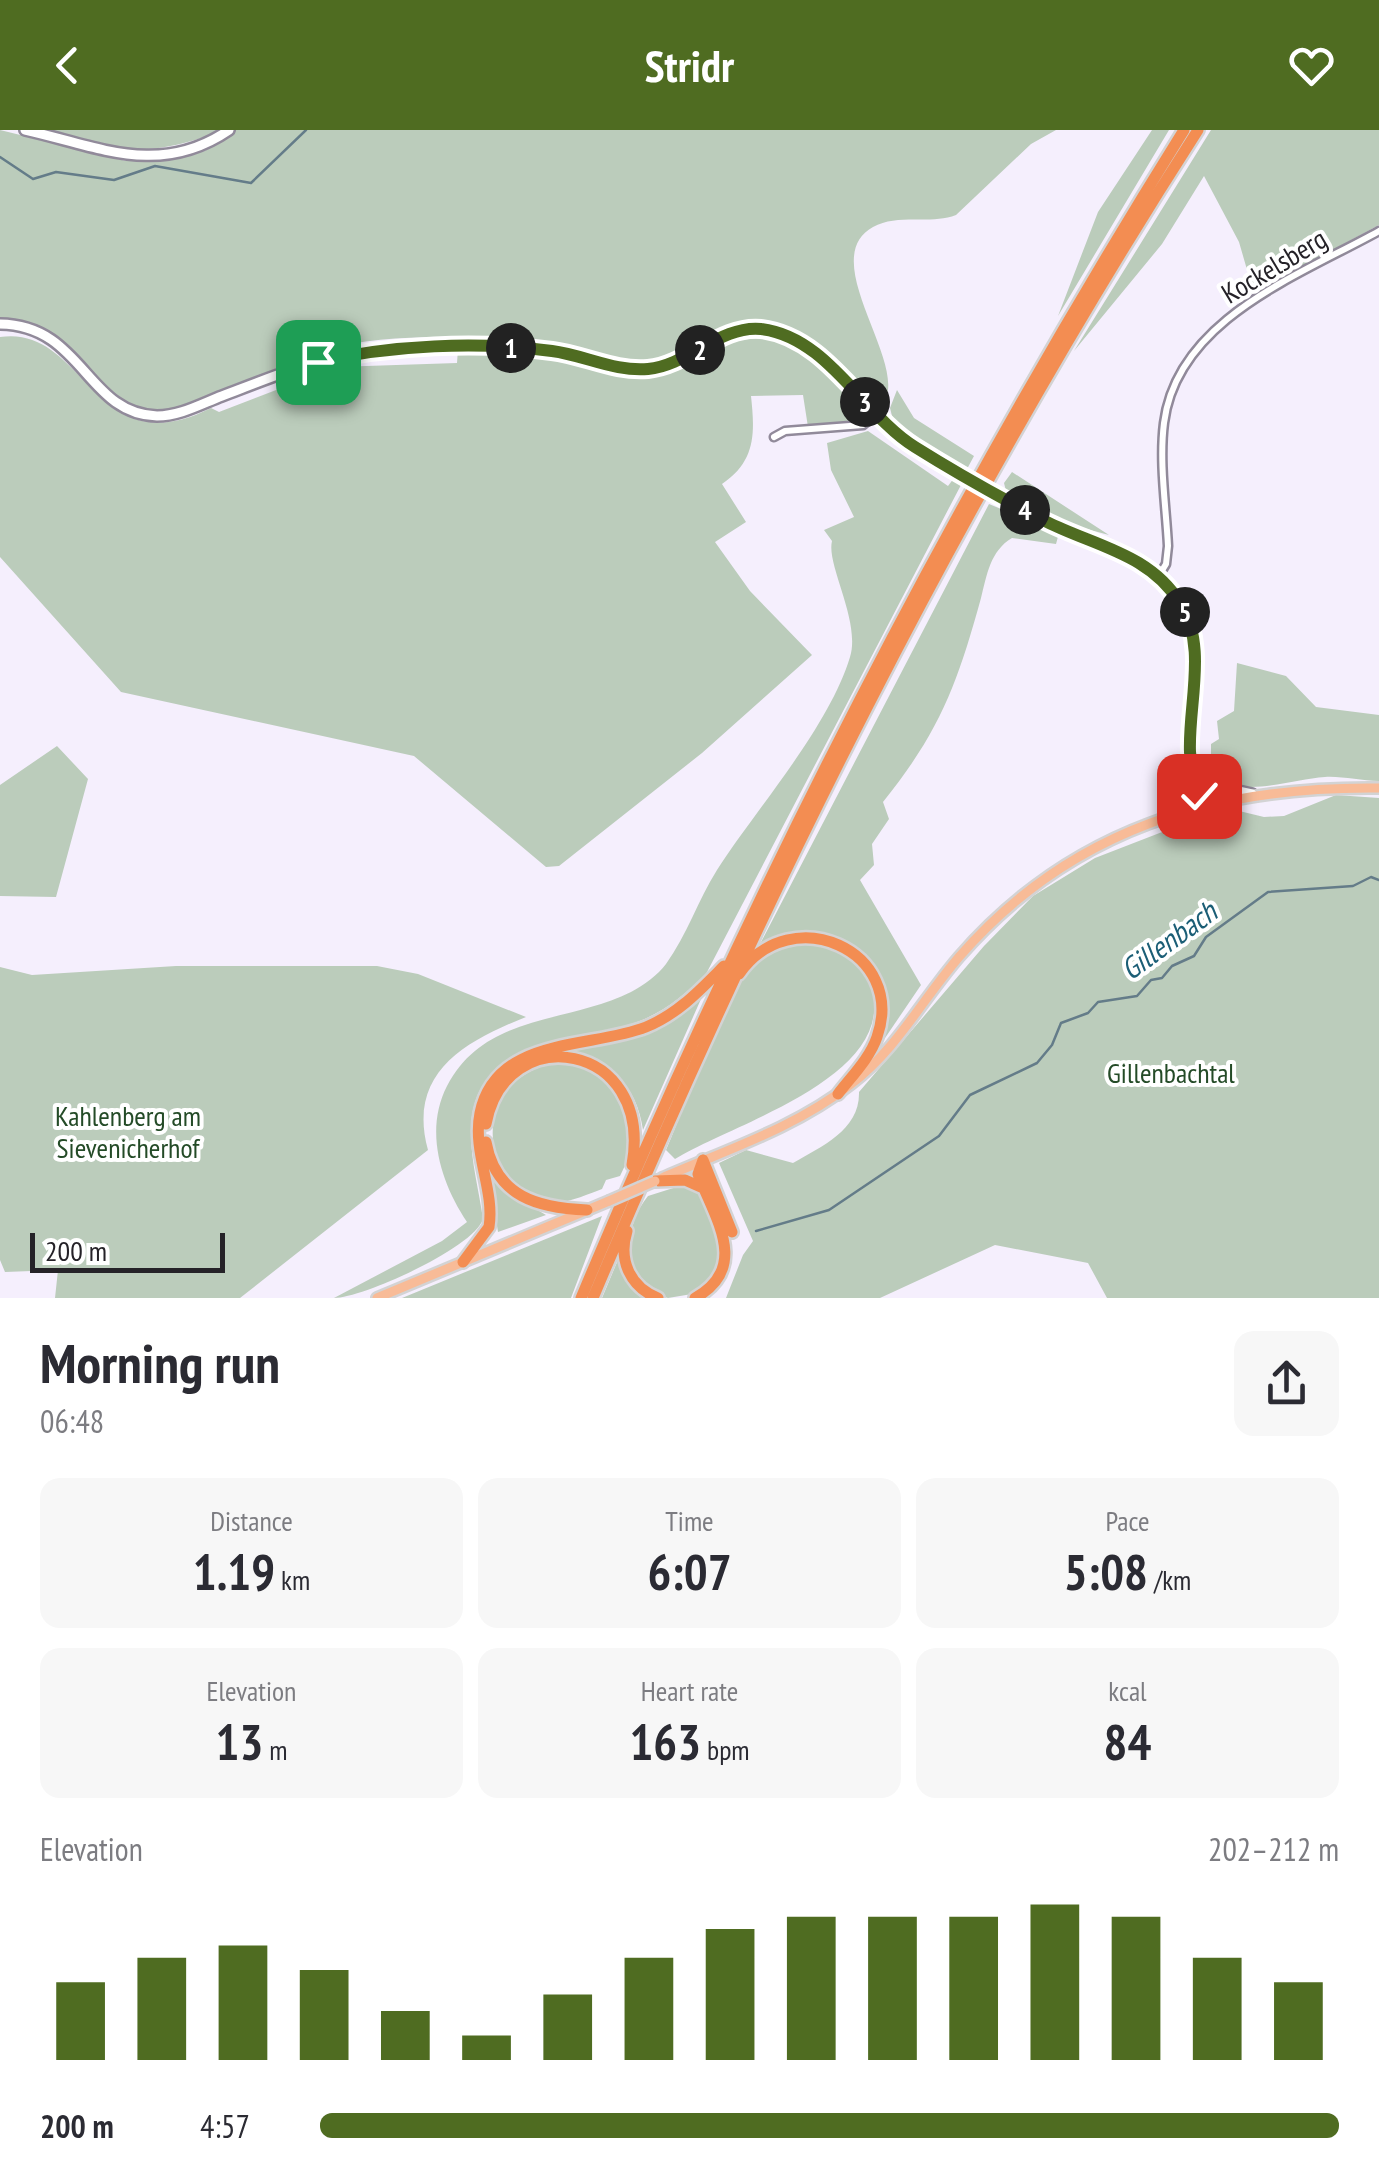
<!DOCTYPE html>
<meta charset="utf-8">
<style>
:root{--surface:#fff;--page:#f7f7f7;--text:#2b2b33;--muted:#7c7c81;--accent:#4f6c21}
body{margin:0;font-family:"PT Sans Narrow",sans-serif;background:var(--page);color:var(--text);height:100vh;display:flex;flex-direction:column;font-size:38px;white-space:nowrap}
*{box-sizing:border-box;margin:0}
p{font-size:32px;color:var(--muted)}
.icon{flex:none;width:55px;height:55px;fill:none;stroke:currentColor;stroke-width:2;stroke-linecap:round;stroke-linejoin:round}
.map{position:relative;height:1168px;overflow:hidden}
.side{display:flex;flex-direction:column;background:var(--surface);flex:1}
.side>*{flex:none}
.scale{position:absolute;left:30px;bottom:25px;width:195px;box-sizing:border-box;padding-left:10px;border:5px solid #252228;border-top:0;font-size:28px;line-height:35px;white-space:nowrap;color:#252228;-webkit-text-stroke:8px #fff;paint-order:stroke}
.pin{position:absolute;display:grid;place-items:center;width:85px;height:85px;color:#fff;margin:-42px;border-radius:20px;box-shadow:0 5px 15px #0006}
.km{position:absolute;width:50px;height:50px;margin:-25px;border-radius:50%;background:#222;color:#fff;font-size:28px;line-height:50px;text-align:center}
.round{display:grid;place-items:center;flex:none;width:105px;height:105px;border-radius:20px;background:var(--page)}
.headline{display:flex;align-items:center;justify-content:space-between;height:170px;padding:0 40px}
h1{font-size:55px;font-weight:700;line-height:75px}
.metrics{display:grid;grid-template-columns:repeat(3,1fr);gap:15px;height:170px;padding:10px 40px}
.metrics div{display:grid;align-content:center;border-radius:20px;background:var(--page);text-align:center}
.metrics b{font-size:50px;font-weight:700}
.metrics small{font-size:28px;font-weight:400}
.metrics p{font-size:28px}
.chart{height:280px;padding:20px 40px}
.chart p{display:flex;justify-content:space-between}
.chart svg{width:100%;height:180px;margin-top:10px;stroke:var(--accent);stroke-width:6}
ul{padding:0 40px;list-style:none;font-size:32px}
li{display:grid;grid-template-columns:160px 120px 1fr;align-items:center;height:75px}
li i{height:25px;border-radius:12px;background:var(--accent)}
header{display:flex;justify-content:space-between;align-items:center;height:130px;padding:0 40px;background:var(--accent);color:#fff;font-size:45px;font-weight:700}
.map>svg:first-child{display:block}
</style>
<header><svg class="icon" aria-label="back" viewBox="0 0 24 24"><path d="M15 5l-7 7 7 7"/></svg>Stridr<svg class="icon" aria-label="heart" viewBox="0 0 24 24"><path d="M12 20l-8-8c-3-5 5-10 8-4 3-6 11-1 8 4z"/></svg></header>
<div class="map">
<svg width="1379" height="1168" viewBox="0 0 1379 1168">
<rect width="100%" height="100%" fill="#f5effd"/>
<path fill="#bcb" d="M0,0l126,31 79,-10 29,-21h822l-25,14 -75,71c-26,10 -58,-2 -83,12 -56,31 30,129 13,171l-17,1c-52,-54 -91,-97 -167,-56l-1,10c80,-36 110,-1 163,58l-8,11 -48,5 -5,-32 -52,1c4,37 5,65 -29,88l24,38 -31,20 35,49 62,64 -110,98 -143,113 -13,1 -132,-111 -293,-64 -121,-135v-220c86,-13 93,131 211,71l8,4 117,-45 121,-4 1,-14 105,3 -5,-10c-75,-4 -161,-12 -235,8 -50,13 -129,69 -179,59 -59,-11 -71,-90 -144,-90z
M37,0h187c-78,30 -109,21 -187,0z
M1152,0h17l-111,186 40,-104z
M1211,0h168v95l-141,76 12,-21 -11,-38 -35,-66 -42,68 -88,107z
M897,260l17,28 60,38 -7,13 -73,-45 -4,-16z
M868,301l80,55 6,-8 8,5 -256,491c-21,20 -41,38 -69,48 -61,25 -163,15 -166,106 -1,30 8,62 12,91 -8,28 -120,79 -149,79l108,-57 25,-19c-26,-39 -43,-91 -20,-136 38,-73 120,-62 184,-94 13,-7 27,-17 35,-28 21,-29 32,-64 51,-94 40,-62 112,-143 133,-213 11,-36 -24,-92 -18,-116l-8,-11 30,-13 -23,-47 -4,-27z
M1012,342l97,63 -41,-11 -62,-33 -2,-8z
M989,374l70,29 -3,11 -44,-6c-22,13 -25,37 -31,60 -24,87 -41,133 -98,204l6,17 -17,25 2,21 -14,15 61,105 -38,56c23,-85 -49,-129 -123,-97z
M1237,533l49,13 30,31 63,8v66c-18,0 -37,-5 -54,-4 -35,2 -84,23 -114,-3v-30l8,-5 -2,-18 17,-10z
M57,616l31,33 -32,118 -56,-1v-111z
M1336,665l43,3v500h-272l-19,-35 -93,-18 -115,53h-154l17,-43 10,-14 -34,-78 27,-13 47,13c29,-17 67,-33 66,-71l125,-146 49,-50 62,-38 111,-43 25,-6 33,8 20,-1z
M805,811c32,7 60,17 68,52 18,86 -141,131 -198,166l-9,-9c20,-45 61,-167 96,-194 13,-10 28,-11 43,-15z
M176,836h201l41,8 108,43c-63,25 -119,57 -98,133l-188,148h-185l3,-28 -53,2 -5,-12v-293l32,8z
M701,869l-58,131c-6,-45 -35,-74 -80,-77l80,-17z
M559,932l32,6 36,36 3,51 -10,21 -14,4 -4,9c-13,5 -30,12 -45,14 -70,6 -101,-123 2,-141z
M488,1040l17,21 41,24 -48,17z
M686,1054c34,19 35,56 31,91l-19,18 -30,5c-49,-11 -46,-71 -20,-102z
M602,1086l-31,82h-169z
M620,1125l30,43h-48z"/>
<g fill="none" stroke-linecap="round" stroke-linejoin="round">
<path stroke="#647c89" stroke-width="2.5" d="M0,27l33,22 23,-7 58,8 41,-14 96,17 55,-53
M756,1101l73,-21 110,-74 31,-41 67,-32 15,-18 9,-22 27,-10 10,-11 39,-6 14,-16 11,-2 10,-12 22,-10 12,-19 62,-45 85,-6 18,-9 8,3"/>
<defs>
<path id="street" d="M774,307l11,-6 78,-6 13,-11
M1158,447l8,-13 2,-18c-2,-40 -9,-83 -4,-123 13,-104 136,-148 215,-192"/>
<path id="secondary" d="M25,0c72,16 134,48 204,0
M0,194c83,1 86,90 157,92 23,0 44,-12 65,-20 42,-16 85,-34 129,-42 52,-9 153,-12 205,-3 31,6 63,22 96,18 46,-7 79,-52 128,-35 46,17 74,61 109,93 22,20 50,34 76,49
M993,361c22,13 44,27 68,37 67,30 135,45 133,136 -1,47 -12,99 -3,145
M1194,642l17,13 41,9
M1191,679l8,-13 -4,-21"/>
<path id="primary" d="M662,1048c64,-28 133,-50 189,-94 45,-34 71,-84 108,-127 111,-128 255,-171 420,-169
M377,1168l232,-97"/>
<path id="highway" d="M739,844c52,-75 168,-23 138,63 -7,21 -26,40 -39,57
M486,994c19,-105 168,-83 146,41
M486,1012c10,55 52,66 101,68
M703,1030l29,72
M655,1051l30,-1 18,8
M627,1101c-9,29 3,56 31,67
M463,1132l26,-35c6,-37 -17,-75 -9,-114 16,-77 110,-64 166,-86 32,-13 54,-37 78,-61
M581,1168c170,-406 370,-795 603,-1168
M593,1168c171,-405 367,-798 605,-1168
M695,1168c56,-31 19,-81 3,-124l5,-14"/>
</defs>
<use href="#street" stroke="#918a9a" stroke-width="11"/>
<use href="#secondary" stroke="#918a9a" stroke-width="14"/>
<use href="#primary" stroke="#d3d3d4" stroke-width="14"/>
<use href="#highway" stroke="#d3d3d4" stroke-width="16"/>
<use href="#street" stroke="#fff" stroke-width="6"/>
<use href="#secondary" stroke="#fff" stroke-width="9"/>
<use href="#primary" stroke="#f8bb97" stroke-width="9"/>
<use href="#highway" stroke="#f38d52" stroke-width="11"/>
<defs>
<path id="secondary-bridge" d="M965,346l28,15"/>
<path id="primary-bridge" d="M609,1071l46,-20"/>
</defs>
<use href="#secondary-bridge" stroke="#918a9a" stroke-width="14" stroke-linecap="butt"/>
<use href="#primary-bridge" stroke="#d3d3d4" stroke-width="14" stroke-linecap="butt"/>
<use href="#secondary-bridge" stroke="#fff" stroke-width="9"/>
<use href="#primary-bridge" stroke="#f8bb97" stroke-width="9"/>
</g>
<g fill="none" stroke-linecap="round" stroke-linejoin="round">
<defs>
<path id="route" d="M318,232c72,-17 160,-21 234,-11 32,4 63,21 96,18 40,-4 73,-44 113,-40 67,8 102,86 154,118 43,27 88,52 132,75 48,24 103,32 133,81 28,43 8,101 10,149 1,14 6,30 9,44"/>
</defs>
<use href="#route" stroke="#fff" stroke-width="20"/>
<use href="#route" stroke="#4f6c21" stroke-width="12"/>
</g>
<g text-anchor="middle" stroke-width="8" stroke-linejoin="round" paint-order="stroke">
<g font-size="28" fill="#252228" stroke="#fff">
<text transform="translate(1274 136) rotate(-31)" y="10">Kockelsberg</text>
</g>
<g font-size="28" fill="#244b27" stroke="#fff">
<text x="1171" y="953">Gillenbachtal</text>
<text x="128" y="996">Kahlenberg am<tspan x="128" dy="32">Sievenicherhof</tspan></text>
</g>
<g font-size="30" font-style="italic" fill="#1b5e76" stroke="#fff">
<text transform="translate(1169 811) rotate(-36)" y="10">Gillenbach</text>
</g>
</g>
</svg>
<div class="scale">200 m</div>
<div class="pin" style="left:318px;top:232px;background:#1e9e55"><svg class="icon" aria-label="arrive" viewBox="0 0 24 24"><path d="M6 21V4h12l-3 4 3 4H6"/></svg></div>
<div class="pin" style="left:1199px;top:666px;background:#d93025"><svg class="icon" aria-label="check" viewBox="0 0 24 24"><path d="M5 12l5 5 9-10"/></svg></div>
<b class="km" style="left:511px;top:218px">1</b>
<b class="km" style="left:700px;top:220px">2</b>
<b class="km" style="left:865px;top:272px">3</b>
<b class="km" style="left:1025px;top:380px">4</b>
<b class="km" style="left:1185px;top:482px">5</b>
</div>
<section class="side">
<div class="headline"><div><h1>Morning run</h1><p>06:48</p></div><a class="round"><svg class="icon" aria-label="share" viewBox="0 0 24 24"><path d="M12 15V3M7 8l5-5 5 5M5 13v7h14v-7"/></svg></a></div>
<div class="metrics">
<div><p>Distance</p><b>1.19<small> km</small></b></div>
<div><p>Time</p><b>6:07</b></div>
<div><p>Pace</p><b>5:08<small> /km</small></b></div>
</div>
<div class="metrics">
<div><p>Elevation</p><b>13<small> m</small></b></div>
<div><p>Heart rate</p><b>163<small> bpm</small></b></div>
<div><p>kcal</p><b>84</b></div>
</div>
<div class="chart"><p><span>Elevation</span>202–212 m</p>
<svg viewBox="0 0 160 44" preserveAspectRatio="none"><path d="M5 44V25M15 44V19M25 44V16M35 44V22M45 44V32M55 44V38M65 44V28M75 44V19M85 44V12M95 44V9M105 44V9M115 44V9M125 44V6M135 44V9M145 44V19M155 44V25"/></svg>
</div>
<ul>
<li><b>200 m</b>4:57<i style="width:100%"></i></li>
</ul>
</section>
